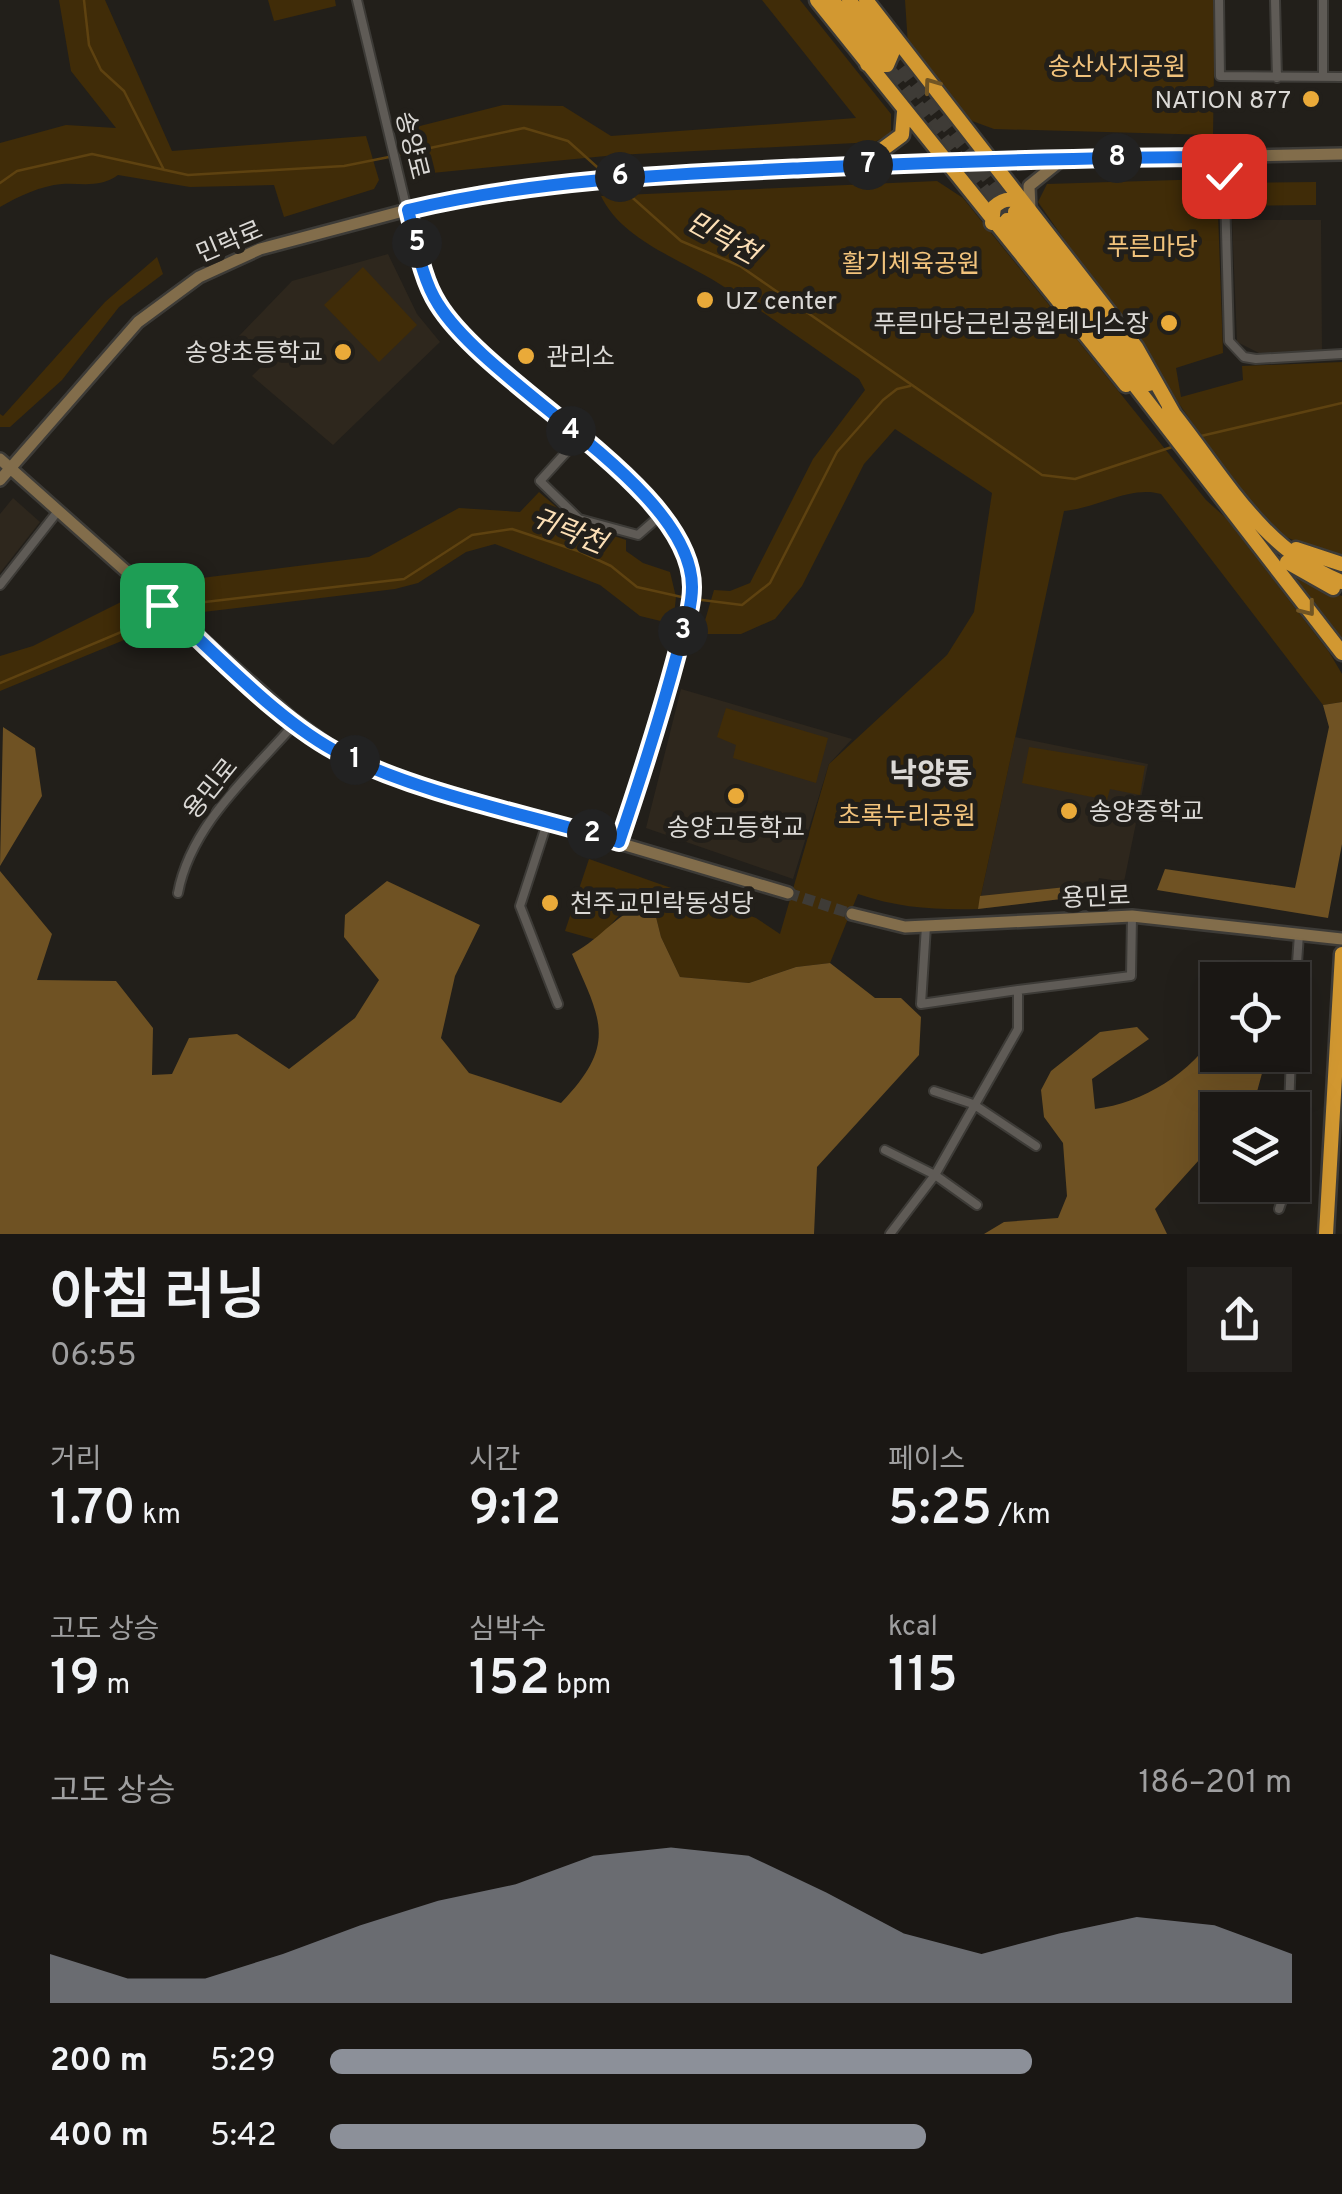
<!DOCTYPE html>
<html lang="ko">
<meta charset="utf-8">
<style>
:root{--surface:#1a1714;--page:#23201d;--text:#f1f3f6;--muted:#9f9fa0;--line:#383634;--accent:#8c9099}
body{margin:0;font-family:Overpass,"Noto Sans KR",sans-serif;background:var(--page);color:var(--text);height:100vh;display:flex;flex-direction:column;font-size:38px;white-space:nowrap}
*{box-sizing:border-box;margin:0}
p{font-size:32px;color:var(--muted)}
.icon{flex:none;width:55px;height:55px;fill:none;stroke:currentColor;stroke-width:2;stroke-linecap:round;stroke-linejoin:round}
.map{position:relative;height:1234px;overflow:hidden}
.sheet{display:flex;flex-direction:column;background:var(--surface);flex:1}
.sheet>*{flex:none}
.fabs{position:absolute;left:1200px;top:962px;display:grid;gap:20px}
.fabs a{display:grid;place-items:center;width:110px;height:110px;border-radius:0px;background:var(--surface);box-shadow:0 10px 40px #0002,0 0 0 2px var(--line);font-size:50px}
.pin{position:absolute;display:grid;place-items:center;width:85px;height:85px;color:#fff;margin:-42px;border-radius:20px;box-shadow:0 5px 15px #0006}
.km{position:absolute;width:50px;height:50px;margin:-25px;border-radius:50%;background:#222;color:#fff;font-size:28px;line-height:50px;text-align:center}
.round{display:grid;place-items:center;flex:none;width:105px;height:105px;border-radius:0px;background:var(--page)}
.summary{display:flex;align-items:center;justify-content:space-between;height:170px;padding:0 50px}
h1{font-size:55px;font-weight:600;line-height:75px}
.figures{display:grid;grid-template-columns:repeat(3,1fr);gap:15px;height:170px;padding:10px 50px}
.figures div{display:grid;align-content:center}
.figures b{font-size:50px;font-weight:600}
.figures small{font-size:28px;font-weight:400}
.figures p{font-size:28px}
.chart{height:280px;padding:20px 50px}
.chart p{display:flex;justify-content:space-between}
.chart svg{width:100%;height:180px;margin-top:10px;fill:var(--accent);opacity:.7}
ul{padding:0 50px;list-style:none;font-size:32px}
li{display:grid;grid-template-columns:160px 120px 1fr;align-items:center;height:75px}
li i{height:25px;border-radius:12px;background:var(--accent)}
.map>svg:first-child{display:block}
</style>
<div class="map">
<svg width="1342" height="1234" viewBox="0 0 1342 1234">
<rect width="100%" height="100%" fill="#221f1a"/>
<path fill="#2e271d" d="M1232,220h89l1,130 -63,3 -22,-11z
M388,254l29,60 23,28 -107,103 -81,-69 15,-15 -28,-25 53,-55z
M13,498l27,24 -40,51v-59z
M681,689l171,50 -23,25 -36,115 -147,-51z
M1015,737l133,27 -24,118 -25,-4 -5,17 -116,14z"/>
<path fill="#402c08" d="M59,0h46l67,151 194,-15 13,44 -5,9 -90,28 -10,-32 -84,2 -72,-12c-18,13 -34,8 -56,9 -22,2 -43,12 -62,23v-64l66,-18 50,3 -45,-57z
M268,0h67l1,6 -62,15z
M762,0h38l91,114v19l-16,9 -259,13 -184,18 -6,-4 -14,-41 91,-23 60,1 48,30 245,-18z
M905,0h310l-2,135 -219,-6 -30,-11 -56,-73z
M1210,179l7,5 6,169 -47,15 5,29 62,-17 -1,-14 100,-4v198l-66,-27 -29,-32 -209,-299 9,-18z
M937,181l26,17 243,302 20,18 103,134 13,22v28l-19,3 -162,-211c-30,-9 -64,14 -97,17l-86,398c-42,1 -80,-1 -120,-15l-28,69 -34,4 -47,16 -69,-6 -19,-40 -9,-36 -29,10 -26,29 -32,-9 24,-72 167,59 24,16 49,-170 118,-109 27,-43 18,-119 -97,-64 -31,35 -62,122 -27,33 -34,15h-40l13,-44 16,1 20,-8 63,-124 52,-69 -6,-11c-47,-32 -93,-66 -141,-96 -38,-24 -96,-43 -117,-87z
M1316,182v23l-79,1 -1,-23z
M157,257l6,17 -44,33 -57,73 -52,47h-10v-13l3,2 102,-114z
M363,267l54,58 -38,37 -55,-57z
M539,492l36,31 51,17v11l17,12 27,9 6,25 -3,27 -33,-8 -40,-31 -105,-41 -29,8 -48,31 -23,6 -192,23 -34,-30 200,-25 90,-49 61,4z
M1278,561l31,22 33,13v51z
M131,597l32,27 -163,67v-35l33,-10z
M726,708l102,30 -12,45 -83,-25 3,-13 -19,-8z
M1029,747l116,19 -5,29 -30,-6 -3,11 -85,-17z"/>
<path fill="#6f5223" d="M1342,702v142l-14,74 -171,-28 8,-21 130,19 34,-161 -6,-22z
M3,727l32,21 7,48 -42,70z
M0,871l52,63 -15,46 79,1 37,47 -1,47 20,-1 17,-36 48,-4 52,35 66,-51 24,-38 -35,-43 1,-22 42,-34 93,44 -25,51 -14,62 28,35 92,30c57,-59 40,-83 11,-149 33,-18 43,-41 80,-53l9,36 19,40 69,6 47,-16 34,-4 45,35h26l20,19 -2,38 -102,112 -3,67h-814z
M1095,884l-1,11 -116,14 2,-13z
M1137,1027l12,12 -57,40 3,30c48,-6 97,-36 122,-78l1,24h49l-12,44 -10,11h-27l-1,30 -62,69 12,25h-183l20,-12 54,-4 9,-22 -4,-53 -19,-26 -3,-27 10,-19 49,-39z"/>
<g fill="none" stroke-linecap="round" stroke-linejoin="round">
<path stroke="#5e4210" stroke-width="2.5" d="M84,0l5,45 12,25 23,21 40,79
M397,155l127,-27 44,13 38,34
M0,183l17,-12 75,-17 96,21 156,-9 45,-9
M616,183l65,58 59,25 302,209 33,4 100,-33
M1201,436l141,-33
M694,599l48,6 28,-22 67,-131 46,-52 14,-11 13,-3
M176,610l29,-8 199,-23 68,-44 40,-6 69,23 30,14 26,21 49,11
M0,683l164,-69"/>
<path stroke="#3e3b36" stroke-width="11" stroke-dasharray="11 5.5" stroke-linecap="butt" d="M788,893l64,21"/>
<path stroke="#3e3b36" stroke-width="14" stroke-dasharray="14 7" stroke-linecap="butt" d="M889,51l123,157
M878,56l129,164"/>
<defs>
<path id="street" d="M357,0l50,210 32,97 36,38 177,158 27,38 11,29 -1,41 -29,107 -41,124
M1219,0l1,76 122,1
M1275,0l2,78
M1323,77v-77
M1224,157l5,184 15,16 12,2 86,-5
M579,438l-39,43 39,38 59,16 24,-21
M0,585l58,-74
M548,820l-28,86 38,98
M178,893c13,-69 73,-119 118,-171
M926,926l-5,78 97,-14
M1292,1036l7,-102
M934,1091l39,13 63,42
M1289,1110l2,-55
M885,1150l50,25 42,30
M1279,1209l8,-24
M890,1234l45,-59 83,-146v-39l113,-14 1,-60"/>
<path id="secondary" d="M1030,210l-1,-24 35,-28
M0,459l291,259 50,36 58,24 389,115
M0,480l138,-158 61,-45 61,-28 147,-39 84,-19 151,-15 301,-14 399,-8
M852,914l53,13 227,-11 210,23"/>
<path id="highway" d="M817,0l309,385
M832,0l46,56
M849,0l40,51
M866,0l270,347 39,69
M867,64l20,1 9,-21
M860,166l42,-31 2,-23
M1015,212l134,172
M1007,220l335,433
M992,223l2,-16c11,-10 19,-9 31,-1
M1169,408c53,65 92,142 173,174
M1296,549l46,15
M1287,562l46,26
M1326,1234l16,-280"/>
</defs>
<use href="#street" stroke="#3d3b37" stroke-width="12"/>
<use href="#secondary" stroke="#3d3b37" stroke-width="16"/>
<use href="#highway" stroke="#3d3b37" stroke-width="19"/>
<use href="#street" stroke="#5f5b56" stroke-width="8"/>
<use href="#secondary" stroke="#826d4b" stroke-width="11"/>
<use href="#highway" stroke="#d29831" stroke-width="14"/>
</g>
<defs><path id="oneway-chevron" d="M-2-3.5L2.5 0L-2 3.5" fill="none" stroke-width="1.6" stroke-linecap="round" stroke-linejoin="round" transform="scale(2.5)"/></defs>
<g stroke="#715524">
<use href="#oneway-chevron" transform="translate(931 85) rotate(-126)"/>
<use href="#oneway-chevron" transform="translate(1308 609) rotate(52)"/>
</g>
<g fill="none" stroke-linecap="round" stroke-linejoin="round">
<defs>
<path id="route" d="M162,605c53,47 118,119 181,150 87,42 185,59 276,87 21,-62 41,-124 58,-188 6,-21 15,-45 15,-67 0,-100 -202,-199 -254,-283 -17,-26 -22,-64 -30,-94 131,-31 264,-36 399,-42 139,-6 278,-11 417,-11v19"/>
</defs>
<use href="#route" stroke="#fff" stroke-width="20"/>
<use href="#route" stroke="#1a73e8" stroke-width="12"/>
</g>
<g fill="#eaaa39" stroke="#221f1a" stroke-width="4">
<circle cx="1311" cy="99" r="10"/>
<circle cx="705" cy="300" r="10"/>
<circle cx="1169" cy="323" r="10"/>
<circle cx="343" cy="352" r="10"/>
<circle cx="526" cy="356" r="10"/>
<circle cx="736" cy="796" r="10"/>
<circle cx="1069" cy="811" r="10"/>
<circle cx="550" cy="903" r="10"/>
</g>
<g text-anchor="middle" stroke-width="10" stroke-linejoin="round" paint-order="stroke">
<g font-size="25" fill="#f2c37c" stroke="#221f1a">
<text x="1117" y="75">송산사지공원</text>
<text x="1152" y="255">푸른마당</text>
<text x="911" y="272">활기체육공원</text>
<text x="907" y="824">초록누리공원</text>
</g>
<g font-size="25" fill="#dbd9d6" stroke="#221f1a" text-anchor="start">
<text x="1291" y="108" text-anchor="end">NATION 877</text>
<text x="725" y="309">UZ center</text>
<text x="1149" y="332" text-anchor="end">푸른마당근린공원테니스장</text>
<text x="323" y="361" text-anchor="end">송양초등학교</text>
<text x="546" y="365">관리소</text>
<text x="1089" y="820">송양중학교</text>
<text x="736" y="836" text-anchor="middle">송양고등학교</text>
<text x="570" y="912">천주교민락동성당</text>
</g>
<g font-size="25" fill="#dbd9d6" stroke="#221f1a">
<text transform="translate(413 145) rotate(76)" y="9">송양로</text>
<text transform="translate(229 241) rotate(-23)" y="9">민락로</text>
<text transform="translate(210 788) rotate(-51)" y="9">용민로</text>
<text transform="translate(1096 896) rotate(-2)" y="9">용민로</text>
</g>
<g font-size="28" font-style="italic" fill="#fcdfb6" stroke="#221f1a">
<text transform="translate(723 237) rotate(29)" y="10">민락천</text>
<text transform="translate(569 530) rotate(22)" y="10">귀락천</text>
</g>
<g font-size="30" font-weight="bold" fill="#dbd9d6" stroke="#221f1a">
<text x="931" y="784">낙양동</text>
</g>
</g>
</svg>
<div class="fabs">
<a><svg class="icon" aria-label="locate" viewBox="0 0 24 24"><circle cx="12" cy="12" r="6"/><path d="M12 2v4M12 18v4M2 12h4M18 12h4"/></svg></a>
<a><svg class="icon" aria-label="layers" viewBox="0 0 24 24"><path d="M12 4l9 5-9 5-9-5zM3 14l9 5 9-5"/></svg></a>
</div>
<div class="pin" style="left:162px;top:605px;background:#1e9e55"><svg class="icon" aria-label="arrive" viewBox="0 0 24 24"><path d="M6 21V4h12l-3 4 3 4H6"/></svg></div>
<div class="pin" style="left:1224px;top:176px;background:#d93025"><svg class="icon" aria-label="check" viewBox="0 0 24 24"><path d="M5 12l5 5 9-10"/></svg></div>
<b class="km" style="left:355px;top:760px">1</b>
<b class="km" style="left:592px;top:834px">2</b>
<b class="km" style="left:683px;top:631px">3</b>
<b class="km" style="left:571px;top:431px">4</b>
<b class="km" style="left:417px;top:243px">5</b>
<b class="km" style="left:620px;top:177px">6</b>
<b class="km" style="left:868px;top:165px">7</b>
<b class="km" style="left:1117px;top:158px">8</b>
</div>
<section class="sheet">
<div class="summary"><div><h1>아침 러닝</h1><p>06:55</p></div><a class="round"><svg class="icon" aria-label="share" viewBox="0 0 24 24"><path d="M12 15V3M7 8l5-5 5 5M5 13v7h14v-7"/></svg></a></div>
<div class="figures">
<div><p>거리</p><b>1.70<small> km</small></b></div>
<div><p>시간</p><b>9:12</b></div>
<div><p>페이스</p><b>5:25<small> /km</small></b></div>
</div>
<div class="figures">
<div><p>고도 상승</p><b>19<small> m</small></b></div>
<div><p>심박수</p><b>152<small> bpm</small></b></div>
<div><p>kcal</p><b>115</b></div>
</div>
<div class="chart"><p><span>고도 상승</span>186–201 m</p>
<svg viewBox="0 0 160 44" preserveAspectRatio="none"><path d="M0 44V32L10 38L20 38L30 32L40 25L50 19L60 15L70 8L80 6L90 8L100 17L110 27L120 32L130 27L140 23L150 25L160 32V44z"/></svg>
</div>
<ul>
<li><b>200 m</b>5:29<i style="width:73%"></i></li>
<li><b>400 m</b>5:42<i style="width:62%"></i></li>
</ul>
</section>
